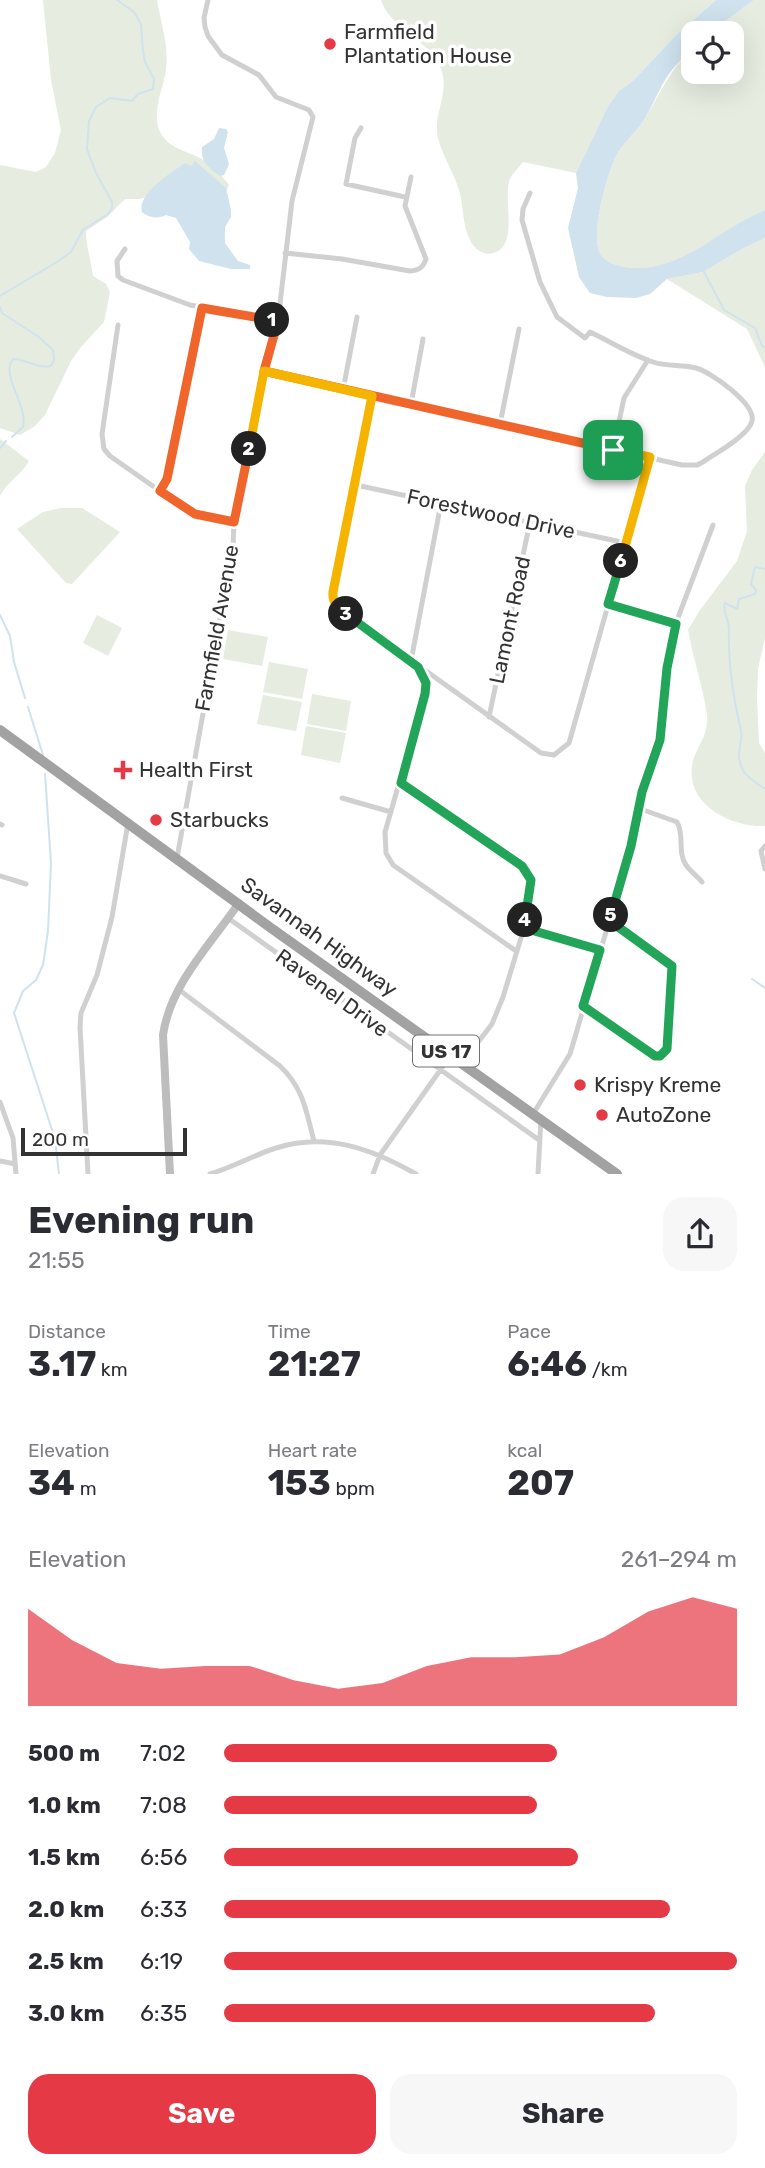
<!DOCTYPE html>
<meta charset="utf-8">
<style>
:root{--surface:#fff;--page:#f7f7f7;--text:#2b2b33;--muted:#7c7c81;--accent:#e63946}
body{margin:0;font-family:Rubik,sans-serif;background:var(--page);color:var(--text);height:100vh;display:flex;flex-direction:column;font-size:26px;white-space:nowrap}
*{box-sizing:border-box;margin:0}
p{font-size:23px;color:var(--muted)}
.icon{flex:none;width:38px;height:38px;fill:none;stroke:currentColor;stroke-width:2;stroke-linecap:round;stroke-linejoin:round}
.map{position:relative;height:1174px;overflow:hidden}
.sheet{display:flex;flex-direction:column;background:var(--surface);flex:1}
.sheet>*{flex:none}
.tools{position:absolute;left:681px;top:21px;display:grid;gap:14px}
.tools a{display:grid;place-items:center;width:63px;height:63px;border-radius:14px;background:var(--surface);box-shadow:0 7px 28px #0002;font-size:35px}
.scale{position:absolute;left:21px;bottom:18px;width:166px;box-sizing:border-box;padding-left:7px;border:4px solid #333;border-top:0;font-size:19px;line-height:24px;white-space:nowrap;color:#333;-webkit-text-stroke:5px #fff;paint-order:stroke}
.pin{position:absolute;display:grid;place-items:center;width:60px;height:60px;color:#fff;margin:-30px;border-radius:14px;box-shadow:0 4px 10px #0006}
.km{position:absolute;width:35px;height:35px;margin:-18px;border-radius:50%;background:#222;color:#fff;font-size:19px;line-height:35px;text-align:center}
.round{display:grid;place-items:center;flex:none;width:74px;height:74px;border-radius:21px;background:var(--page)}
.overview{display:flex;align-items:center;justify-content:space-between;height:119px;padding:0 28px}
h1{font-size:38px;font-weight:700;line-height:52px}
.figures{display:grid;grid-template-columns:repeat(3,1fr);gap:10px;height:119px;padding:7px 28px}
.figures div{display:grid;align-content:center}
.figures b{font-size:35px;font-weight:700}
.figures small{font-size:19px;font-weight:400}
.figures p{font-size:19px}
.chart{height:196px;padding:14px 28px}
.chart p{display:flex;justify-content:space-between}
.chart svg{width:100%;height:126px;margin-top:7px;fill:var(--accent);opacity:.7}
.button{display:flex;gap:14px;margin-top:auto;padding:14px 28px}
.button a{flex:1;height:80px;border-radius:21px;background:var(--accent);color:#fff;font-size:28px;font-weight:700;line-height:80px;text-align:center}
.button a+a{background:var(--page);color:var(--text)}
ul{padding:0 28px;list-style:none;font-size:23px}
li{display:grid;grid-template-columns:112px 84px 1fr;align-items:center;height:52px}
li i{height:18px;border-radius:9px;background:var(--accent)}
.map>svg:first-child{display:block}
</style>
<div class="map">
<svg width="765" height="1174" viewBox="0 0 765 1174">
<rect width="100%" height="100%" fill="#fff"/>
<path fill="#e6ecdf" d="M43,0h114c4,23 12,47 9,70 -3,21 -18,49 -2,68 7,10 27,15 38,21 11,7 19,15 27,26l-6,14 -66,-5 -17,5h-15l-18,18 -21,14c0,15 5,30 7,45l13,8 4,8 -6,30 -23,25 -10,14 -26,54 -10,11 -15,9 -20,-7v-263l36,7 10,-5 9,-14 6,-23 -10,-50z
M381,0h335l-42,37 -40,43 -15,11 -11,15 -32,67 -53,-11c-4,5 -11,12 -13,17 -8,19 10,67 -17,74 -9,3 -17,-3 -22,-11 -9,-16 -7,-35 -12,-52 -5,-18 -22,-43 -22,-60 -1,-20 11,-38 5,-58 -10,-33 -50,-40 -61,-72z
M754,0h11v210c-42,17 -77,56 -125,58 -13,0 -31,-2 -39,-13 -12,-18 6,-80 15,-99 6,-12 18,-22 26,-33 19,-29 24,-49 51,-75v24h39v-39h-23z
M765,238v129l-18,-38 -80,-50 36,-7 39,-23z
M0,439l29,22c-8,14 -22,21 -29,35z
M765,452v186l-7,31 -1,28 2,46 6,10v73c-34,1 -79,-21 -73,-61 4,-19 17,-28 15,-50 -4,-29 -14,-57 -19,-85l12,-20 37,-49 10,-30 -2,-45 7,-16z
M61,508h21l38,24 -48,52 -6,-1 -49,-54 26,-17z
M97,615l25,13 -14,28 -25,-13z
M228,630l40,7 -6,29 -39,-7z
M269,662l39,7 -6,30 -39,-7z
M312,694l39,7 -5,30 -39,-7z
M263,695l39,7 -6,29 -39,-7z
M306,726l40,7 -6,30 -39,-8z"/>
<path fill="#cfe2ee" d="M716,0h38l-45,33h-16v15c-10,10 -21,20 -28,32 -8,14 -14,29 -23,43 -8,11 -20,21 -26,33 -9,19 -27,81 -15,99 8,11 26,13 39,13 48,-2 82,-41 125,-58v28l-23,11 -39,23 -36,7 -17,15 -14,4 -29,-1 -17,-4 -11,-16 -11,-49 10,-40 -2,-15 32,-67 11,-15 15,-11 40,-43z
M219,128l7,1 2,3 -4,16 5,16 -5,11 -4,1c-11,-8 -20,-14 -18,-29l12,-8z
M195,161l31,27 5,22v7l-6,10v16l13,18 12,4v4h-19l-32,-8 -10,-12 1,-7 -14,-24 -10,-3c-7,4 -18,3 -24,-3 -5,-19 29,-39 43,-49l6,3z"/>
<g fill="none" stroke-linecap="round" stroke-linejoin="round">
<path stroke="#cfe2ee" stroke-width="2" d="M703,270l21,40 31,18 7,18 3,1
M0,296l57,-34 14,-10 12,-22 25,-16 4,-6v-6l-16,-29 -9,-24 2,-28 7,-14 14,-9 22,3 6,-7 15,-5 1,-10 -9,-17 -2,-11 -2,-27 -7,-12 -17,-12
M0,307l2,6 37,24 14,13 1,10 -3,6c-14,3 -24,-7 -38,-7 -13,17 15,45 10,68l-11,10
M0,448l6,-7
M765,569l-10,-2 -4,17 5,6 -1,4 -16,5 -2,10 -12,-6c-3,9 4,16 4,26 -1,32 4,68 12,101 3,12 -8,24 3,42 4,6 15,13 21,17
M0,615l10,21 4,26 11,36
M28,707l15,48
M45,774l6,89 -3,68 -5,34 -7,15 -13,11 -9,22 41,126 4,35
M752,979l13,9"/>
<path stroke="#d0d0d0" stroke-width="5" d="M361,128l-6,10 -9,46 59,13
M125,249l-8,12 1,15 5,4 67,25 88,16
M285,253l57,6 68,12c9,-1 13,-3 16,-12l-21,-53 6,-29
M118,325l-16,109 2,15 6,7 77,54 47,12
M264,371l418,94h15l6,-3c13,-9 46,-27 49,-41 4,-17 -41,-49 -56,-53 -14,-4 -29,-1 -43,-6 -21,-7 -42,-20 -63,-30l-5,6 -28,-21 -17,-35 -18,-62 1,-11 7,-16
M343,390l14,-73
M372,396l-39,202 3,7 13,11 192,137 13,2 15,-12 81,-286
M411,404l12,-65
M500,424l19,-95
M613,450l11,-52 24,-38
M356,485l270,58
M160,491l7,-12 35,-171
M608,604l68,19
M411,661l30,-158
M421,670l5,13 -1,10 -40,139 1,21 7,12 123,86
M489,717l41,-195
M401,783l121,83 9,14 -7,48 -21,69 -11,27 -30,39
M342,798l49,14
M638,808l39,14c8,14 0,30 9,43 4,6 11,11 16,17
M0,824l2,1
M765,846l-4,5 4,18
M177,858l56,-311 1,-25 30,-151 14,-50 14,-120 21,-84 -4,-7 -33,-13 -17,-22 -37,-20 -14,-19 -3,-9 -1,-9 4,-18
M0,876l26,8
M228,918l311,222
M524,928l76,22
M178,989l102,77c24,23 26,45 34,75
M583,1006l72,50 10,-4 7,-86 -63,-45
M0,1102l13,36 3,36
M533,1114l37,-60 61,-207 11,-55 18,-52 7,-72 9,-45 37,-98
M0,1161l15,3
M88,1174l-8,-147 1,-14 16,-38 15,-58 16,-94
M210,1174c23,-7 44,-19 66,-26 51,-16 96,1 140,26
M373,1174l7,-19 71,-100
M538,1174l3,-55"/>
<path stroke="#bdbdbd" stroke-width="8" d="M170,1174l-7,-139c7,-50 47,-90 76,-132"/>
<path stroke="#a2a2a2" stroke-width="10" d="M0,730l271,198 346,246"/>
</g>
<g fill="none" stroke-linecap="round" stroke-linejoin="round">
<defs>
<path id="split-1" d="M272,320l6,1 -14,50 349,79"/>
<path id="split-2" d="M249,449l-15,73 -39,-8 -35,-23 7,-12 35,-171 70,12"/>
<path id="split-3" d="M249,449l15,-78 108,25 -39,196c-1,11 5,15 13,22"/>
<path id="split-4" d="M346,614l72,53 8,16 -1,11 -24,89 121,83 9,14 -6,40"/>
<path id="split-5" d="M525,920l-1,8 76,22 -17,56 72,50h5l7,-7 5,-83 -62,-45 1,-6"/>
<path id="split-6" d="M611,915l20,-69 11,-54 18,-52 7,-72 9,-44 -68,-20 13,-43"/>
<path id="split-7" d="M613,450l37,7 -29,104"/>
</defs>
<use href="#split-1" stroke="#fff" stroke-width="14"/>
<use href="#split-2" stroke="#fff" stroke-width="14"/>
<use href="#split-3" stroke="#fff" stroke-width="14"/>
<use href="#split-4" stroke="#fff" stroke-width="14"/>
<use href="#split-5" stroke="#fff" stroke-width="14"/>
<use href="#split-6" stroke="#fff" stroke-width="14"/>
<use href="#split-7" stroke="#fff" stroke-width="14"/>
<use href="#split-1" stroke="#f0652b" stroke-width="9"/>
<use href="#split-2" stroke="#f0652b" stroke-width="9"/>
<use href="#split-3" stroke="#f5b400" stroke-width="9"/>
<use href="#split-4" stroke="#22a559" stroke-width="9"/>
<use href="#split-5" stroke="#22a559" stroke-width="9"/>
<use href="#split-6" stroke="#22a559" stroke-width="9"/>
<use href="#split-7" stroke="#f5b400" stroke-width="9"/>
</g>
<g fill="#e63946" stroke="#fff" stroke-width="2.5">
<circle cx="330" cy="44" r="7"/>
<path d="M119.5 759.5h7v7h7v7h-7v7h-7v-7h-7v-7h7z"/>
<circle cx="156" cy="820" r="7"/>
<circle cx="580" cy="1085" r="7"/>
<circle cx="602" cy="1115" r="7"/>
</g>
<g text-anchor="middle" stroke-width="7" stroke-linejoin="round" paint-order="stroke">
<rect fill="#fff" stroke="#707070" stroke-width="2" x="413" y="1035.5" width="66" height="31" rx="5"/>
<g font-size="19" font-weight="bold" fill="#333">
<text x="446" y="1058">US 17</text>
</g>
<g font-size="21" fill="#333" stroke="#fff" text-anchor="start">
<text x="344" y="39">Farmfield<tspan x="344" dy="24">Plantation House</tspan></text>
<text x="139" y="777">Health First</text>
<text x="170" y="827">Starbucks</text>
<text x="594" y="1092">Krispy Kreme</text>
<text x="616" y="1122">AutoZone</text>
</g>
<g font-size="21" fill="#333" stroke="#fff">
<text transform="translate(491 514) rotate(12)" y="7">Forestwood Drive</text>
<text transform="translate(510 620) rotate(-78)" y="7">Lamont Road</text>
<text transform="translate(217 628) rotate(-80)" y="7">Farmfield Avenue</text>
<text transform="translate(319 937) rotate(36)" y="7">Savannah Highway</text>
<text transform="translate(332 993) rotate(36)" y="7">Ravenel Drive</text>
</g>
</g>
</svg>
<div class="tools">
<a><svg class="icon" aria-label="locate" viewBox="0 0 24 24"><circle cx="12" cy="12" r="6"/><path d="M12 2v4M12 18v4M2 12h4M18 12h4"/></svg></a>
</div>
<div class="scale">200 m</div>
<div class="pin" style="left:613px;top:450px;background:#1e9e55"><svg class="icon" aria-label="arrive" viewBox="0 0 24 24"><path d="M6 21V4h12l-3 4 3 4H6"/></svg></div>
<b class="km" style="left:272px;top:320px">1</b>
<b class="km" style="left:249px;top:449px">2</b>
<b class="km" style="left:346px;top:614px">3</b>
<b class="km" style="left:525px;top:920px">4</b>
<b class="km" style="left:611px;top:915px">5</b>
<b class="km" style="left:621px;top:561px">6</b>
</div>
<section class="sheet">
<div class="overview"><div><h1>Evening run</h1><p>21:55</p></div><a class="round"><svg class="icon" aria-label="share" viewBox="0 0 24 24"><path d="M12 15V3M7 8l5-5 5 5M5 13v7h14v-7"/></svg></a></div>
<div class="figures">
<div><p>Distance</p><b>3.17<small> km</small></b></div>
<div><p>Time</p><b>21:27</b></div>
<div><p>Pace</p><b>6:46<small> /km</small></b></div>
</div>
<div class="figures">
<div><p>Elevation</p><b>34<small> m</small></b></div>
<div><p>Heart rate</p><b>153<small> bpm</small></b></div>
<div><p>kcal</p><b>207</b></div>
</div>
<div class="chart"><p><span>Elevation</span>261–294 m</p>
<svg viewBox="0 0 160 44" preserveAspectRatio="none"><path d="M0 44V10L10 21L20 29L30 31L40 30L50 30L60 35L70 38L80 36L90 30L100 27L110 27L120 26L130 20L140 11L150 6L160 10V44z"/></svg>
</div>
<ul>
<li><b>500 m</b>7:02<i style="width:65%"></i></li>
<li><b>1.0 km</b>7:08<i style="width:61%"></i></li>
<li><b>1.5 km</b>6:56<i style="width:69%"></i></li>
<li><b>2.0 km</b>6:33<i style="width:87%"></i></li>
<li><b>2.5 km</b>6:19<i style="width:100%"></i></li>
<li><b>3.0 km</b>6:35<i style="width:84%"></i></li>
</ul>
<div class="button"><a>Save</a><a>Share</a></div>
</section>
